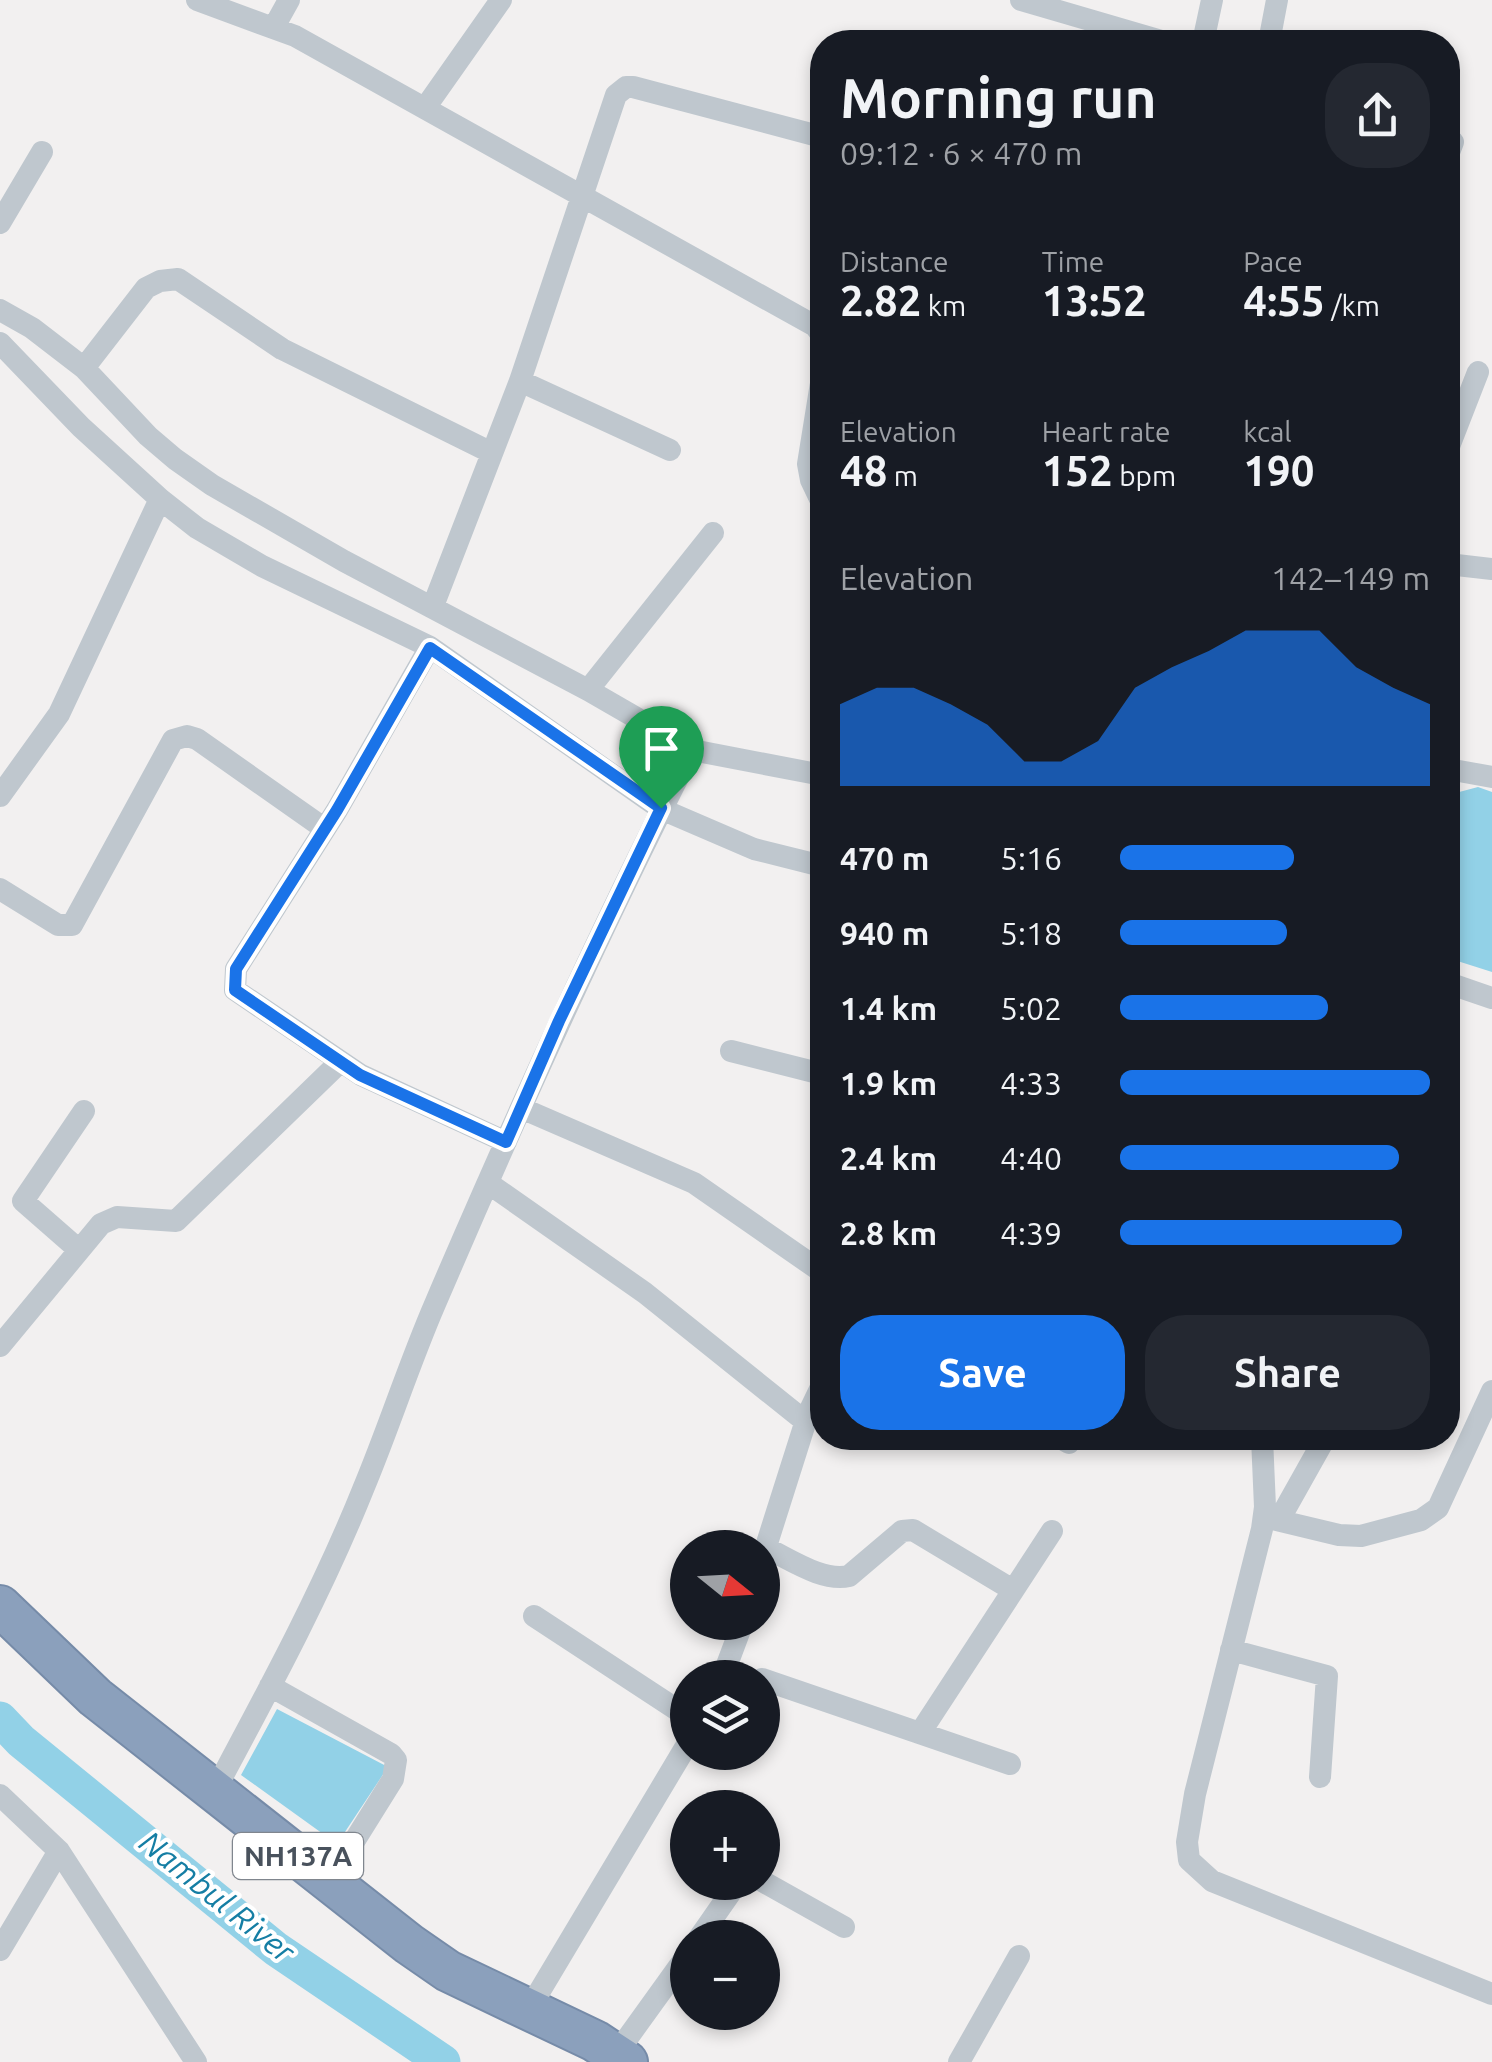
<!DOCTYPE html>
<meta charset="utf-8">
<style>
:root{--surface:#171b24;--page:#242831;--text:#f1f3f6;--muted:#9ea1a6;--accent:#1a73e8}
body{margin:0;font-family:Ubuntu,sans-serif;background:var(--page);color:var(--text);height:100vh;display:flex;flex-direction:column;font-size:38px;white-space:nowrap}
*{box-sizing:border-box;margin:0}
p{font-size:32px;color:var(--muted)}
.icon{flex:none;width:55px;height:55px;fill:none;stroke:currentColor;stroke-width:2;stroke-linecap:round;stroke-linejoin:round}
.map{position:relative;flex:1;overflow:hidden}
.details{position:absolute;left:810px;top:30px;width:650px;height:1420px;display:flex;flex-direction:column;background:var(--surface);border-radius:40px;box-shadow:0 5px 15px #0003}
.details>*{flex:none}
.needle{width:65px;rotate:108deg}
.controls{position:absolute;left:670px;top:1530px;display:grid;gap:20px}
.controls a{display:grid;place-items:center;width:110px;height:110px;border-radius:50%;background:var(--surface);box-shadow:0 5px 15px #0003;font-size:50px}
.pin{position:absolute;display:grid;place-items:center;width:85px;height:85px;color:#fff;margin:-102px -42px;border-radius:50% 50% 50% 0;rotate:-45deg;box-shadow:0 0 10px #0007}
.pin .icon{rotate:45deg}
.round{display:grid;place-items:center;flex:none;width:105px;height:105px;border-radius:40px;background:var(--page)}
.headline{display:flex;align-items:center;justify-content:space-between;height:170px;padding:0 30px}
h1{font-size:55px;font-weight:700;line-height:75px}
.stats{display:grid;grid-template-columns:repeat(3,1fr);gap:15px;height:170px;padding:10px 30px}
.stats div{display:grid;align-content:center}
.stats b{font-size:42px;font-weight:700}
.stats small{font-size:28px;font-weight:400}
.stats p{font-size:28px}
.chart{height:280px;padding:20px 30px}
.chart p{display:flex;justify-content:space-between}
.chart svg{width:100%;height:180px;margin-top:10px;fill:var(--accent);opacity:.7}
.button{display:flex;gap:20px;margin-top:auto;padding:20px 30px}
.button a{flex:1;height:115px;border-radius:40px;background:var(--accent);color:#fff;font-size:40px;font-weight:700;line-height:115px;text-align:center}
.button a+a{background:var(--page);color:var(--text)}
ul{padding:0 30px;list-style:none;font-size:32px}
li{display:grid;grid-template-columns:160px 120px 1fr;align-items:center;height:75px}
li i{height:25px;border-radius:12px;background:var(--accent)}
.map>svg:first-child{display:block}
</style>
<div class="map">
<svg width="1492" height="2062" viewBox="0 0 1492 2062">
<rect width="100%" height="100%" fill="#f2f0f0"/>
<path fill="#92d1e7" d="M1478,787l14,5v180l-44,-14v-163z
M277,1709l111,58 -51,77 -96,-69z"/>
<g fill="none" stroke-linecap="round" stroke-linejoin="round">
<path stroke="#92d1e7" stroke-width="35" d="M0,1719l21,22 255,208 167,113"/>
<defs>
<path id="highway" d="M0,1606l95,91 314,247 39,27 147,70 32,21"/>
</defs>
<use href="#highway" stroke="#768ba8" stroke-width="44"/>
<path stroke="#bfc7ce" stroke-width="22" d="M197,0l98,36 520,290 7,9
M1021,0l144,42
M274,27l15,-27
M1203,42l9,-42
M1269,42l8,-42
M425,108l76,-108
M1448,155l5,-13
M0,223l42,-71
M0,310l32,18 52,40 64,68 27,23 37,26 132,76 244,129 104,60 130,25
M0,343l81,84 79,72 37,29 65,38 168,81 231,162 93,40 68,17
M84,368l62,-80 14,-7 18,-2 104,70 208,103
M822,377l-14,87 3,16 11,23
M520,381l150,69
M1448,449l30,-77
M1448,564l44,5
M433,606l87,-225 96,-286 10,-8h7l189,50
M430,647l-93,163 -101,159 -1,21 126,85 145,67
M588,690l125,-157
M1448,769l44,8
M0,796l59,-82 101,-215
M0,889l58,36h14l101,-185 14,-4 10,3 128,90
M1448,983l44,15
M731,1051l91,23
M521,1108l173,75 128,89
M488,1183l157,110 161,129
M79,1250l-56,-49 61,-90
M0,1346l101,-122 16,-7 59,4 164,-159
M1060,1438l9,5
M1262,1438l3,69 -3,22 -67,265 -8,48 2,18 23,21 280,113
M1264,1517l75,18 22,1 60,-16 17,-12 54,-117
M1279,1520l46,-82
M766,1548c24,11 56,34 83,28l53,-45 11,-1 100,60
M762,1559l46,-145 14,-29
M534,1616l154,101
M1231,1650l96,26 -7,101
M722,1678l21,-56
M762,1679l248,85
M270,1686l121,68 5,6 -3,19 -63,101
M920,1733l132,-202
M214,1792c53,-99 108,-200 150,-305 25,-60 45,-123 71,-183 80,-187 164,-373 257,-554
M0,1795l59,56 137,211
M762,1881l82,46
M699,1938l39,-56
M0,1950l59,-99
M529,2009l159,-266
M616,2054l72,-100
M959,2062l60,-106"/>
<use href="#highway" stroke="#8ba0bc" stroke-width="40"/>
</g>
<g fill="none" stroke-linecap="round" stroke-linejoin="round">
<defs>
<path id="route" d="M430,648l231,160 -102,213 -53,121 -146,-67 -125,-85 1,-21 101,-159z"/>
</defs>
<use href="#route" stroke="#fff" stroke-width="20"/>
<use href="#route" stroke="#1a73e8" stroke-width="12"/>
</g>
<g text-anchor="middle" stroke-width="8" stroke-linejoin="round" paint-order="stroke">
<rect fill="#fff" stroke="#80868e" stroke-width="2.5" x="233" y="1833" width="130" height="46" rx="8"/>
<g font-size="28" font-weight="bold" fill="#49525d">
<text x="298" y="1866">NH137A</text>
</g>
<g font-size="32" font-style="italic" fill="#157ea4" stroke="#fff">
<text transform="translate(217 1897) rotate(39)" y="11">Nambul River</text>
</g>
</g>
</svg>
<div class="controls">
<a><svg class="needle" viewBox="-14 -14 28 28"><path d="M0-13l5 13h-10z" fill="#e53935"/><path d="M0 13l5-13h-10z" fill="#9ea1a6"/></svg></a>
<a><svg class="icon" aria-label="layers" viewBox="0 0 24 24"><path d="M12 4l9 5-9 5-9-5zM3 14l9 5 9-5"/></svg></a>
<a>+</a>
<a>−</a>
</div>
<div class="pin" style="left:661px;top:808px;background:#1e9e55"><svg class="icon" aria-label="arrive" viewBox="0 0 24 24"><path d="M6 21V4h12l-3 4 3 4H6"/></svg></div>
<section class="details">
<div class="headline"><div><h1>Morning run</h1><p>09:12 · 6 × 470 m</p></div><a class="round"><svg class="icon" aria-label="share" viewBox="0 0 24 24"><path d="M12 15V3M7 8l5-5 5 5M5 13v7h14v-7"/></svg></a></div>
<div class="stats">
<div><p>Distance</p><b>2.82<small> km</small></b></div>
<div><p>Time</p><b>13:52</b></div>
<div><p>Pace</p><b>4:55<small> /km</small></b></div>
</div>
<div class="stats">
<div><p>Elevation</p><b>48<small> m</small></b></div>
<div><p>Heart rate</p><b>152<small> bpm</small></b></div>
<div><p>kcal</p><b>190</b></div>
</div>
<div class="chart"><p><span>Elevation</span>142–149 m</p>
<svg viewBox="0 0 160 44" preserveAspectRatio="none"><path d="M0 44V24L10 20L20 20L30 24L40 29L50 38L60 38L70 33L80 20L90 15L100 11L110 6L120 6L130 6L140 15L150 20L160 24V44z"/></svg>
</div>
<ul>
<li><b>470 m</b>5:16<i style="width:56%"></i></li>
<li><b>940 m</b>5:18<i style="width:54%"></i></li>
<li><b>1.4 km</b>5:02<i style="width:67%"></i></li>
<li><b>1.9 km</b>4:33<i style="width:100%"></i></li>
<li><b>2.4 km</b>4:40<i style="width:90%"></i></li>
<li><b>2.8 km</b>4:39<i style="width:91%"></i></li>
</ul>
<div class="button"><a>Save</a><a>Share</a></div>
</section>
</div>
